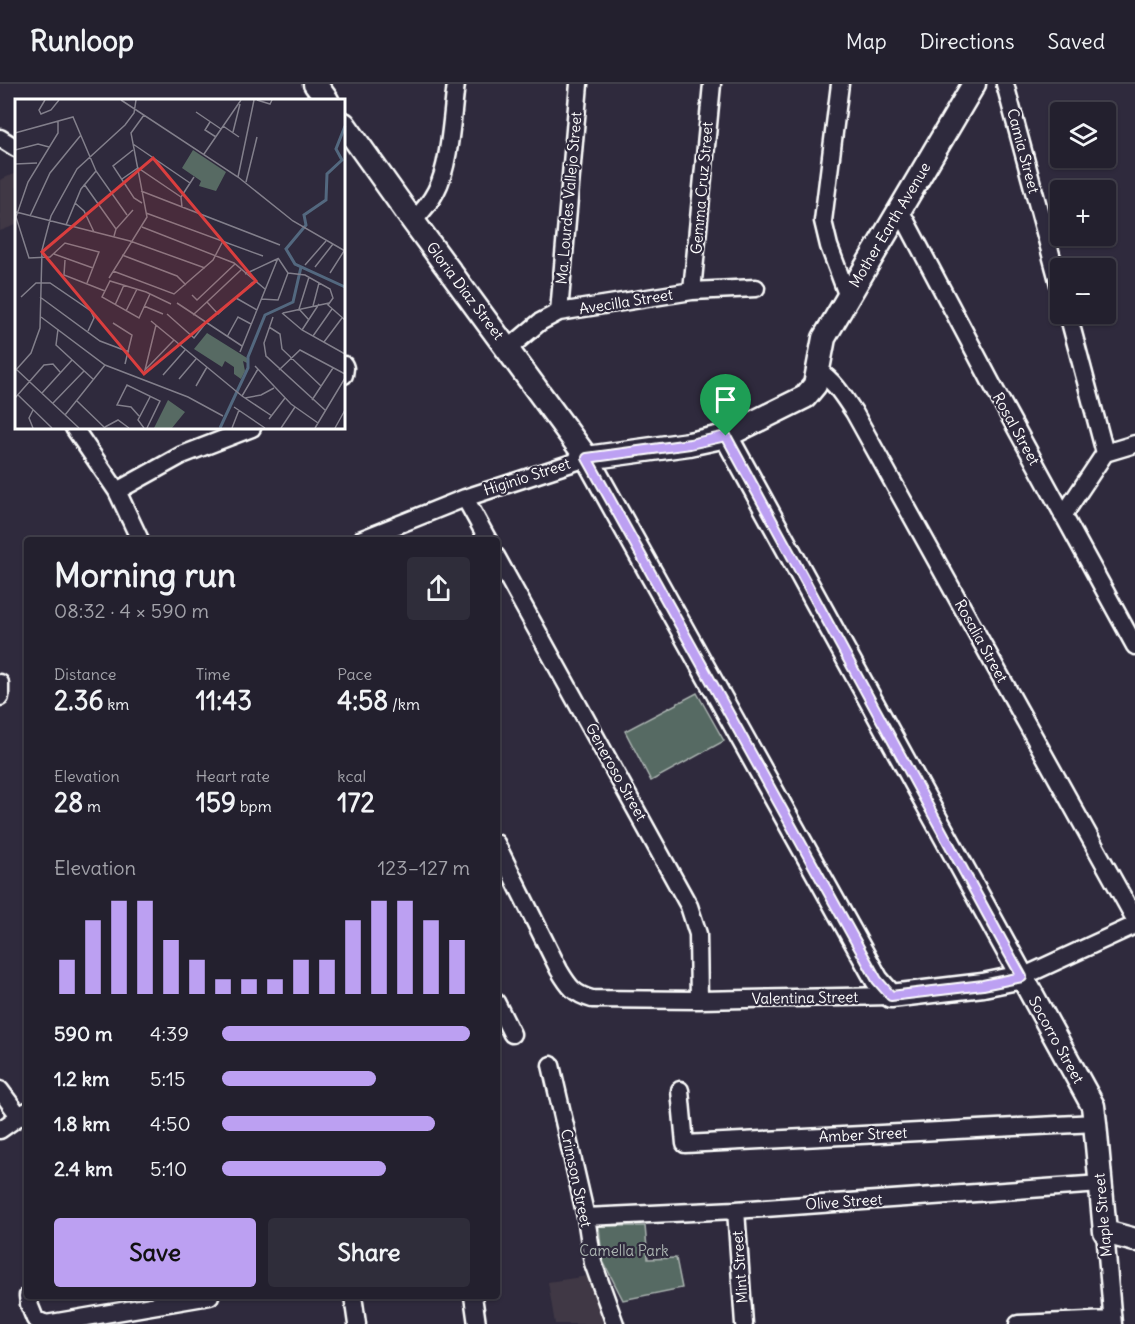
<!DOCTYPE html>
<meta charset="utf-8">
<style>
:root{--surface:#23202e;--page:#2f2d3a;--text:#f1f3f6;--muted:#a3a3aa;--line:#403e4a;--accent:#bca0f2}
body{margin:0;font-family:Delius,sans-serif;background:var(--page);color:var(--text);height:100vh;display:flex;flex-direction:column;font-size:22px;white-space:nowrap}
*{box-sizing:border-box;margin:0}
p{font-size:20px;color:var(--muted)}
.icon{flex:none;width:33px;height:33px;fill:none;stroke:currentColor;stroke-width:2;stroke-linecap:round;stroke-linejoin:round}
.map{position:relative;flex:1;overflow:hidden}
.sheet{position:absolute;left:24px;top:453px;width:476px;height:762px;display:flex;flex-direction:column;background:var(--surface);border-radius:6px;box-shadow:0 2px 4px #0004,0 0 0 2px var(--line)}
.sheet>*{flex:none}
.buttons{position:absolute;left:1050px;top:18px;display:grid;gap:12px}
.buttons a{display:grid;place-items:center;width:66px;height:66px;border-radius:6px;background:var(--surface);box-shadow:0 2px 4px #0004,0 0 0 2px var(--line);font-size:30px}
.pin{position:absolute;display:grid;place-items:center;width:51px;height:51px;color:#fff;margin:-62px -26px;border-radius:50% 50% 50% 0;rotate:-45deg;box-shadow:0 0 6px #0007}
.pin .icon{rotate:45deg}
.round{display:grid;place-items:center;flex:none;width:63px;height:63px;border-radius:6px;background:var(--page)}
.headline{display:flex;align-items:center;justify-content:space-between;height:102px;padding:0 30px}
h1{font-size:33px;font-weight:800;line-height:45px}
.metrics{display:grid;grid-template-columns:repeat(3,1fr);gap:9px;height:102px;padding:6px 30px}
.metrics div{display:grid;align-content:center}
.metrics b{font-size:26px;font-weight:800}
.metrics small{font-size:16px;font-weight:400}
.metrics p{font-size:16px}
.chart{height:168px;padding:12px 30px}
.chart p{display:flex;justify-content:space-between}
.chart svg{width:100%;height:108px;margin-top:6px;stroke:var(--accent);stroke-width:6}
.button{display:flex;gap:12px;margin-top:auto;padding:12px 30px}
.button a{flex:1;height:69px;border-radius:6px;background:var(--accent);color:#111;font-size:24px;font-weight:800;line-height:69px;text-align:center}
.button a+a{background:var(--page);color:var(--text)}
ul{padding:0 30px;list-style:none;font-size:20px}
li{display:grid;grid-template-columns:96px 72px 1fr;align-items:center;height:45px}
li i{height:15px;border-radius:8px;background:var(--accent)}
header{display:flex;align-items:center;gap:36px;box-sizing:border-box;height:84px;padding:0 30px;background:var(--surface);border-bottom:2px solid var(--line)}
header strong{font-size:28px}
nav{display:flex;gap:33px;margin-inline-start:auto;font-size:21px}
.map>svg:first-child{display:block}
</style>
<header>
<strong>Runloop</strong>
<nav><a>Map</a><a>Directions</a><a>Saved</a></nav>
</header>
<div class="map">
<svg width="1135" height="1240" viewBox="0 0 1135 1240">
<rect width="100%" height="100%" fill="#2f2a3d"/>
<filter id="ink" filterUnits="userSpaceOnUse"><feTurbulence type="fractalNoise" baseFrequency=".0167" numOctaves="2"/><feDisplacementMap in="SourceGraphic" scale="12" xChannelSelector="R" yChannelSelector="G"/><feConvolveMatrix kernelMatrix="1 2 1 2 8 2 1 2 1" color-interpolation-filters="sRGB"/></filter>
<g filter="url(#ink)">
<path fill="#403845" d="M16,89v52l-16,6v-51z
M588,1192l11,26 5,22h-49l-7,-42z"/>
<path fill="#576a63" stroke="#abb4b1" stroke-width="1.5" d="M697,609l27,48 -73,40 -26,-50z
M599,1142h46l3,33 28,-1 6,30 -59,12 -21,-41z"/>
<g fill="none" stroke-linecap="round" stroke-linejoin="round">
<defs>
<path id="street" d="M840,0l-17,137 6,25 19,51
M1005,0l55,204
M0,54l16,10
M900,126l94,178 141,258
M413,137c9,-9 17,-18 23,-30 14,-25 16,-77 20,-107
M692,207l20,-207
M559,228l20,-228
M1068,230l37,139
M508,265l32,-27 19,-10 133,-21 64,-3
M344,281l1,3 -1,7
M819,287c16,11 24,25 35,41l281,507
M74,344l43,63 23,49
M117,407l65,-36 70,-27
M465,414l23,42
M1063,432l42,-63 30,-9
M360,456l105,-42 122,-40
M496,472l193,350 9,28 1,66
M0,599v14
M496,759l63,127c10,17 15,24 33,29l107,1 192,-4
M1022,893l113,-52
M496,918l16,32
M551,981l35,152 7,46 22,61
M0,1006l20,27
M680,1006l5,54 410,-21
M0,1046l27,-19
M736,1126l8,114
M586,1133l150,-7 365,-26
M1105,1148l8,92
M28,1212l1,8 6,15 11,5 164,-28
M353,1212l4,28
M473,1212l4,28
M1018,1240l93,-4"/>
<path id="secondary" d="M315,0l12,16
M344,40l69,97 174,237 290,522 14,16 92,-11 39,-8
M726,352l367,670 2,17 10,109 30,8
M587,374l102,-14 37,-8 79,-39 10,-12 9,-47 150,-254"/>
</defs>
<use href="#street" stroke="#fff" stroke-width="21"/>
<use href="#secondary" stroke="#fff" stroke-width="27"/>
<use href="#street" stroke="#2f2a3d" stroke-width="16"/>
<use href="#secondary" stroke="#2f2a3d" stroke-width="22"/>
</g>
</g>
<g fill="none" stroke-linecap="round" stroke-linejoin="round" filter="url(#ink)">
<defs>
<path id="route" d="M726,352l276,505 20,36 -39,8 -92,11 -14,-16 -290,-522 103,-14z"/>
</defs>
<use href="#route" stroke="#fff" stroke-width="12"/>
<use href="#route" stroke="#bca0f2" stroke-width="8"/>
</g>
<g text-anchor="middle" stroke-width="4.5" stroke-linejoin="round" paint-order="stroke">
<g font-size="15" fill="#fff" stroke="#2f2a3d">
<text transform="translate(1023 67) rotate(75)" y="5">Camia Street</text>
<text transform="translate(702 104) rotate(-85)" y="5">Gemma Cruz Street</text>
<text transform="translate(569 114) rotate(-85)" y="5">Ma. Lourdes Vallejo Street</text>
<text transform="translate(890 141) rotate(-59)" y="5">Mother Earth Avenue</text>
<text transform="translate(465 207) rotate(53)" y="5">Gloria Diaz Street</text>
<text transform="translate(626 218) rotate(-9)" y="5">Avecilla Street</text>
<text transform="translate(1016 345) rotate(61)" y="5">Rosal Street</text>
<text transform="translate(527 393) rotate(-18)" y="5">Higinio Street</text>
<text transform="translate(981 557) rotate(61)" y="5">Rosalia Street</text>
<text transform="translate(616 688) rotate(61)" y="5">Generoso Street</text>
<text transform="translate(805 914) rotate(-1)" y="5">Valentina Street</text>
<text transform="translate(1056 956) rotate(61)" y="5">Socorro Street</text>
<text transform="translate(863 1051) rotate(-3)" y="5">Amber Street</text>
<text transform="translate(576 1094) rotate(78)" y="5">Crimson Street</text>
<text transform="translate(844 1118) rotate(-4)" y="5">Olive Street</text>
<text transform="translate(1103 1131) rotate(-95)" y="5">Maple Street</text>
<text transform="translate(740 1183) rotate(-94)" y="5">Mint Street</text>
</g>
<g font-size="15" fill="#abb4b1" stroke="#2f2a3d">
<text x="624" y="1172">Camella Park</text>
</g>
</g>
<g transform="translate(15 15)">
<rect width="330" height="330" fill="#2f2a3d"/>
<path d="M178,51l33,22 -10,19 -17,-5 2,-5 -19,-13zM192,234l40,25v5l-4,-2 2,10 -4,8 -7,-5v-7l-9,-6 -3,6 -28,-18zM153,301l17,12 -13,16h-18z" fill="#576a63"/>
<path fill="none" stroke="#53687f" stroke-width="3" d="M330,27l-9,23 6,11 -15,14 -1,26 -22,15 2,10 -20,24 9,15 50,23M205,329l28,-60v-11l17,-42 28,-13 8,-35"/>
<path fill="none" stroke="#827f8b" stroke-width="1.5" d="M30,1l-6,10 2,4 10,-4 8,-10M106,1l117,77 55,44 52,30M242,1l13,4 2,-4M181,13l25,17M43,22v12l-30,49 -12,35 13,41 21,-1 15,-14 34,9 -12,31M195,23l-5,8 11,7M208,27l16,11M218,33l7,-28M0,34l58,-16 23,54 31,44M118,45l57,39M0,51l23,-6 11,3M118,51l-20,16 21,32 8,5M189,55l37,-54M0,65l22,-1M223,78l16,-77M107,80l16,-11 43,29M231,83l11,-45M69,85l32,45M126,92l139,54M60,104l9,8 10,21M167,108l-1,-10 13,-20M1,113l114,29 75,27M131,114l117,43M15,117l20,-43 31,-38M51,126l15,-36 15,-18M127,128l92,36 31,26M99,137l2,-7 17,-19M39,155l39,14M107,156l55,21 9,9M263,159l10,15M50,161l-1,15 41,16M290,166l21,-24M300,168l18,-23M98,172l61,23 39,-34 10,-19M273,174l17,2 25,14 3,9 -5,7 17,15M315,174l14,-22M230,175l32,-15M94,179l38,-61 -16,-84 13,-18M135,195l-11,24 -37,-21 8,-16 36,11 25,12M177,196l5,5 38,-36M6,198l15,-14h14l41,28 3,7 -6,13M25,198l60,44 29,11M221,199l21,12M246,200l17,1 10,-27M192,203l11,12 35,-32M162,204l65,43M100,206l9,-20M129,207l19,8M298,207l6,-23M111,212l11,-22M267,214l20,17 43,24M268,214l46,-10M152,215l27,24 11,-14M178,216l48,-45M26,218l64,48 83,32 35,19M258,218l-9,26 2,13 59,54M294,221l-10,-11 10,-32M136,222l91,75 30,20M98,224l19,12 -7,29M141,226l-11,45 29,-30M254,228l11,7 2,15 39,37M43,230l-2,16 38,35M287,231l17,-26M298,237l19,-27M212,238l11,-20 13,7M309,243l18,-24M225,253l38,-94M240,267l36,38 27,19M1,270l63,59M264,271l21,-20 45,24M0,272l16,-18 9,-25 2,-78 9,-34 26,-47 48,-44 9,-12 2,-13M148,276l22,-25M164,280l17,-20M181,287l11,-19M27,294l30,-33M3,296l34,33M227,297l16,-27M0,299l29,-33 9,-1 7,8M230,299l16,-3 13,-7M297,301l21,-32M62,302l28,27M38,304l31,-32M219,308l31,21M18,311l-4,8 4,10M50,316l40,-50M124,317l-8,-9 -14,-2 10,-20 33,16 -13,27M254,320l16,-21M90,328l13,-7 11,8M129,329l-6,-8 12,-23M217,329l7,-18M266,329l14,-21M300,329l30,-50M320,329l10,-18"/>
<path fill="#da3e3e" fill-opacity="0.15" stroke="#da3e3e" stroke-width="3" d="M138,59l103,123 -112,93 -102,-122z"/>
<rect width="330" height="330" fill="none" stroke="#fff" stroke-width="3"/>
</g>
</svg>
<div class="buttons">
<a><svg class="icon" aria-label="layers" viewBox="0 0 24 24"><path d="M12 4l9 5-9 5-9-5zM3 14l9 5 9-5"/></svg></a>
<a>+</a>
<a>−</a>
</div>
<div class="pin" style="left:726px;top:352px;background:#1e9e55"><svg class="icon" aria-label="arrive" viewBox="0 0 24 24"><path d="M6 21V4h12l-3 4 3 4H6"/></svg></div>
<section class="sheet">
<div class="headline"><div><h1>Morning run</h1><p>08:32 · 4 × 590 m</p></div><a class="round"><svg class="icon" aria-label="share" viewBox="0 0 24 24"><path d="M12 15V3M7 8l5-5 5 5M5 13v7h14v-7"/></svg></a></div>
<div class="metrics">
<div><p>Distance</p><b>2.36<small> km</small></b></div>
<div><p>Time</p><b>11:43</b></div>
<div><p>Pace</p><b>4:58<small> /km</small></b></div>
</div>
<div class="metrics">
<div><p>Elevation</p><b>28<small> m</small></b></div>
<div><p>Heart rate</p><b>159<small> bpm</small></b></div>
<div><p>kcal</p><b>172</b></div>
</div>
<div class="chart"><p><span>Elevation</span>123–127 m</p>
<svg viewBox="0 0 160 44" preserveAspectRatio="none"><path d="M5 44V30M15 44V14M25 44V6M35 44V6M45 44V22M55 44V30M65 44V38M75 44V38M85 44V38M95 44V30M105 44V30M115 44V14M125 44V6M135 44V6M145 44V14M155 44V22"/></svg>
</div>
<ul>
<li><b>590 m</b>4:39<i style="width:100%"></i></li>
<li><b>1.2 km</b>5:15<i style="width:62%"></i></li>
<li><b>1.8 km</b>4:50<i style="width:86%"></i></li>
<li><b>2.4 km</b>5:10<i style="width:66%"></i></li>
</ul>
<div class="button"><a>Save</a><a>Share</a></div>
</section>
</div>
